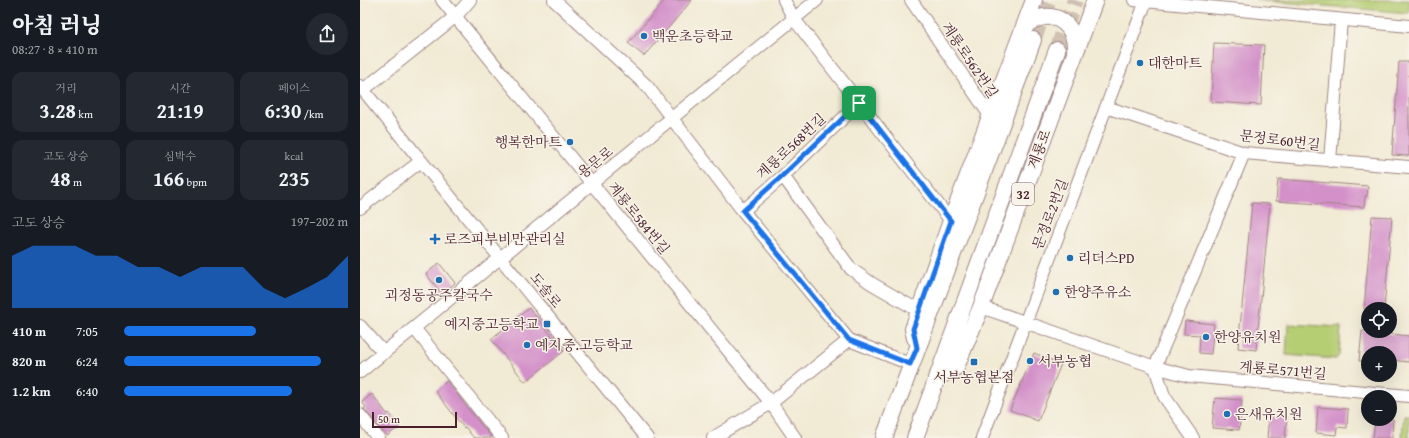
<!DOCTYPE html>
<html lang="ko">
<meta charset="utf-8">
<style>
:root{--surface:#171b24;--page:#242831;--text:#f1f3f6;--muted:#9ea1a6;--accent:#1a73e8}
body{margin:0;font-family:"Gentium Book Plus","Noto Serif KR",serif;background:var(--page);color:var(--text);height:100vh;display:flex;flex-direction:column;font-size:15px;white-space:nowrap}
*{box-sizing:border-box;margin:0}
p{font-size:13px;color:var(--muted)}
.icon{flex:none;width:22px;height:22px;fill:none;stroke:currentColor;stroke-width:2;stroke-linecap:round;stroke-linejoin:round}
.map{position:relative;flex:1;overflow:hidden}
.details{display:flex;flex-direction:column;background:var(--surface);width:360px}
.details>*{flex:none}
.controls{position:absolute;left:1001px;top:302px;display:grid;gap:8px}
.controls a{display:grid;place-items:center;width:36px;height:36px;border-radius:50%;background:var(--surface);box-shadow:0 4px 16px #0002;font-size:20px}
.scale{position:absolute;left:12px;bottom:10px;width:85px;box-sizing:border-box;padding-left:4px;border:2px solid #4a1f2b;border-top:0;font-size:11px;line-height:14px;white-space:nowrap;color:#4a1f2b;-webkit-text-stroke:3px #f7f3e8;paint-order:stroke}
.pin{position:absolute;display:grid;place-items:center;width:34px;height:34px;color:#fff;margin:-17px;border-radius:8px;box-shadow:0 2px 6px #0006}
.round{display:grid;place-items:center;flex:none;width:42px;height:42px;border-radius:21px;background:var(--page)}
.summary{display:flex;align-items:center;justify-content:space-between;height:68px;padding:0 12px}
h1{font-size:22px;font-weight:800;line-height:30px}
.figures{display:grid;grid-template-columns:repeat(3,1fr);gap:6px;height:68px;padding:4px 12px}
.figures div{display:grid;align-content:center;border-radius:10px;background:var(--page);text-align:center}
.figures b{font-size:20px;font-weight:800}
.figures small{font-size:11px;font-weight:400}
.figures p{font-size:11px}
.chart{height:112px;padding:8px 12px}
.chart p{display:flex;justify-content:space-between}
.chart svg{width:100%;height:72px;margin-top:4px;fill:var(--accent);opacity:.7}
ul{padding:0 12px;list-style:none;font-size:13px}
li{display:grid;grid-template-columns:64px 48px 1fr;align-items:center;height:30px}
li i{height:10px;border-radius:5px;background:var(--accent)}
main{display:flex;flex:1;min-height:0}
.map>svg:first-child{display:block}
</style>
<main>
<section class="details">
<div class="summary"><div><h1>아침 러닝</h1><p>08:27 · 8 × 410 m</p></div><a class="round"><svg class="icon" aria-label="share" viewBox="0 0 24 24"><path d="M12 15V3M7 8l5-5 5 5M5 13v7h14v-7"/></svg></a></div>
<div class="figures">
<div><p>거리</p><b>3.28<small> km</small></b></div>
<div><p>시간</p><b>21:19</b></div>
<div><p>페이스</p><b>6:30<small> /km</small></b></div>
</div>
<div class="figures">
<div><p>고도 상승</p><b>48<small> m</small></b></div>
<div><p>심박수</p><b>166<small> bpm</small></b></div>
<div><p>kcal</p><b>235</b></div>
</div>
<div class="chart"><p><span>고도 상승</span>197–202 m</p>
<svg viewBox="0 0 160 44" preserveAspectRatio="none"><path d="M0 44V12L10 6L20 6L30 6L40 12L50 12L60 19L70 19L80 25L90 19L100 19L110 19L120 32L130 38L140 32L150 25L160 12V44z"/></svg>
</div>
<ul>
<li><b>410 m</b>7:05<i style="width:59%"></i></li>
<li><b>820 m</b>6:24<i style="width:88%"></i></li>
<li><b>1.2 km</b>6:40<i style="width:75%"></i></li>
</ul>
</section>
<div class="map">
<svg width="1049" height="438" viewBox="0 0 1049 438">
<rect width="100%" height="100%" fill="#f7f3e8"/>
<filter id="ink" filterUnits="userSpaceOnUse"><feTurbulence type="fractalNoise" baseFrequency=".025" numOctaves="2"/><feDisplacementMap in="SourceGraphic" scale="8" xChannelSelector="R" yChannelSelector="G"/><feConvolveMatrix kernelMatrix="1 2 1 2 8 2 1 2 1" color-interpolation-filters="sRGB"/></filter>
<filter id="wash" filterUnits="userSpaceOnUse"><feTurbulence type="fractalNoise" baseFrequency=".012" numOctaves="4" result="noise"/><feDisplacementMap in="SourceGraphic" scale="16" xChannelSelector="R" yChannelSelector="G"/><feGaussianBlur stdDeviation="0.9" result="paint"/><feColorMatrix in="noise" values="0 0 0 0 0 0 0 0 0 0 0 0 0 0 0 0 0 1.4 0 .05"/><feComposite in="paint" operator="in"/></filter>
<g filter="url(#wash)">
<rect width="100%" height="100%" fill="#f1ead4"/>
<path fill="#b5cd73" stroke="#80764f" d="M895,0h154v13z
M928,324l53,3 -2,28 -3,4 -50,-4z
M1044,415h5v23h-7z"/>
<g id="blocks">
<path fill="#d390c9" d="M305,0h27l-48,56 -16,-13z
M854,43l50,2 -3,60 -50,-3z
M1039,62h10v94l-17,-1z
M918,179l90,7 -1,10h-2l-1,11 -88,-6z
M892,203l18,1 -14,146 -18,-2z
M1012,216l20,1 -8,92h-20z
M79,263l16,20 -13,11 -16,-20z
M169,308l35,43 -39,31 -34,-43z
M825,321l29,3 -3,30 -12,-1 1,-18 -16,-1z
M1002,331h20v2l27,3v26l-19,-2v-7h-22v9l-9,-1z
M674,353l27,11 -23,57 -28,-11z
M87,381l18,24 27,33h-18l-9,-11 -1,1 -29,-37z
M12,394l15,20 2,-1 11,13 -13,10 -23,-27 2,-2 -4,-5z
M855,398l27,2 -3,30 -27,-2z
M958,407l30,2 -1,19 -10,-1 -1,8 -20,-2z
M909,415l18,2 -2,21h-18z
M1015,419h18l-1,19h-19z"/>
</g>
</g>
<g filter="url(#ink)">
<use href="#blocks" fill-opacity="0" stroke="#9e8480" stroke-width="1"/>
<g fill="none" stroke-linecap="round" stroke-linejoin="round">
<path stroke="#d0c1b2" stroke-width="16" stroke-dasharray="16 8" stroke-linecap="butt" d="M673,40l16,-40
M697,50l18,-50"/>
<defs>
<path id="minor" d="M82,0l329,403 24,35
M194,0l93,86 96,125 106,129 61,24
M424,0l10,19 157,202
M551,0l80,117
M774,0l275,26
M0,86l287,352
M3,90l93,-74 14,-16
M746,107l138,46 165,14
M970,161l11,-141
M423,176l68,93 20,14 48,28
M0,208l61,-47
M383,211l40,-35 76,-73
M621,307l174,60 34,9 220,20
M0,326l24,27
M54,328l88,110
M0,372l457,-372
M0,415l18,23
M353,438l58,-35 78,-63
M622,438l164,-437
M833,438l-29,-42 -9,-29 89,-214"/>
<path id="major" d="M663,31c2,-5 6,-9 11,-11 24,-11 43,8 41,32
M555,338l-2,-9 6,-18 32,-90 83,-221
M576,378l20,-11 25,-60 114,-307
M524,438l149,-398
M555,438l142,-388"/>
</defs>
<use href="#minor" stroke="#9e8480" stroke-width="14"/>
<use href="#major" stroke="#9e8480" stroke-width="18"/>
<use href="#minor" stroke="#fff" stroke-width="12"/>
<use href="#major" stroke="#fff" stroke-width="16"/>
</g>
</g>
<g fill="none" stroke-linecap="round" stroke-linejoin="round" filter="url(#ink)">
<defs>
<path id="route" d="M499,103l92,118 -38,108 4,19 -7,16 -61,-24 -106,-129 39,-35z"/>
</defs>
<use href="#route" stroke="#fff" stroke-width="8"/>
<use href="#route" stroke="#1a73e8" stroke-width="5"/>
</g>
<g fill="#1f6fb2" stroke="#f7f3e8" stroke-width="1.5">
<circle cx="284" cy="36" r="4"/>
<circle cx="780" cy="63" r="4"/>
<circle cx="210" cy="142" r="4"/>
<path d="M73 233h4v4h4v4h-4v4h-4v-4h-4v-4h4z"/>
<circle cx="710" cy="258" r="4"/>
<circle cx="79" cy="280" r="4"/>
<circle cx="696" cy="292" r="4"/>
<rect x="183" y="320" width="8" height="8" rx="2"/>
<circle cx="846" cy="337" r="4"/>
<circle cx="167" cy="345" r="4"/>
<circle cx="670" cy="361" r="4"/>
<rect x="610" y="358" width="8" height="8" rx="2"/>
<circle cx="867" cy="414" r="4"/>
</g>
<g text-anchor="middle" stroke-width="3" stroke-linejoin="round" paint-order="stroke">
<rect fill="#f7f3e8" stroke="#7e5f64" stroke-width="1" x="652" y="183" width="22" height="22" rx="3"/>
<g font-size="13" font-weight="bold" fill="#4a1f2b">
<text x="663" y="199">32</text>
</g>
<g font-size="14" fill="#4a1f2b" stroke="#f7f3e8" text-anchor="start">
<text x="292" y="41">백운초등학교</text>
<text x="788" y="68">대한마트</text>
<text x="202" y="147" text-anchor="end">행복한마트</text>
<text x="84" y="244">로즈피부비만관리실</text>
<text x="718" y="263">리더스PD</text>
<text x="704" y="297">한양주유소</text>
<text x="79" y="300" text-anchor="middle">괴정동공주칼국수</text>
<text x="179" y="329" text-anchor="end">예지중고등학교</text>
<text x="854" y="342">한양유치원</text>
<text x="175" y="350">예지중.고등학교</text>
<text x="678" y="366">서부농협</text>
<text x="614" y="382" text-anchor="middle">서부농협본점</text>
<text x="875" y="419">은새유치원</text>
</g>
<g font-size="14" fill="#4a1f2b" stroke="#f7f3e8">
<text transform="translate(610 60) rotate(56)" y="5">계룡로562번길</text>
<text transform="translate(920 140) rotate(7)" y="5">문정로60번길</text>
<text transform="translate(431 146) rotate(-43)" y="5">계룡로568번길</text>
<text transform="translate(679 149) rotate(-69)" y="5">계룡로</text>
<text transform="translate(235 162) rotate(-39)" y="5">용문로</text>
<text transform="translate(690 214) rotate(-69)" y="5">문정로2번길</text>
<text transform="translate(279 218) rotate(51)" y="5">계룡로584번길</text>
<text transform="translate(186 290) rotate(51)" y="5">도솔로</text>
<text transform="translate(923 370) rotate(5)" y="5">계룡로571번길</text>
</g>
</g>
</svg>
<div class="controls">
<a><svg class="icon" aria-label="locate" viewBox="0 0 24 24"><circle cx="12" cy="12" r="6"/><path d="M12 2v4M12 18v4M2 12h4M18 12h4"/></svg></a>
<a>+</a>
<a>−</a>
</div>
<div class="scale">50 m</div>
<div class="pin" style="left:499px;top:103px;background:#1e9e55"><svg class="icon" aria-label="arrive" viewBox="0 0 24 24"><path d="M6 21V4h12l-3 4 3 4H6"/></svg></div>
</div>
</main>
